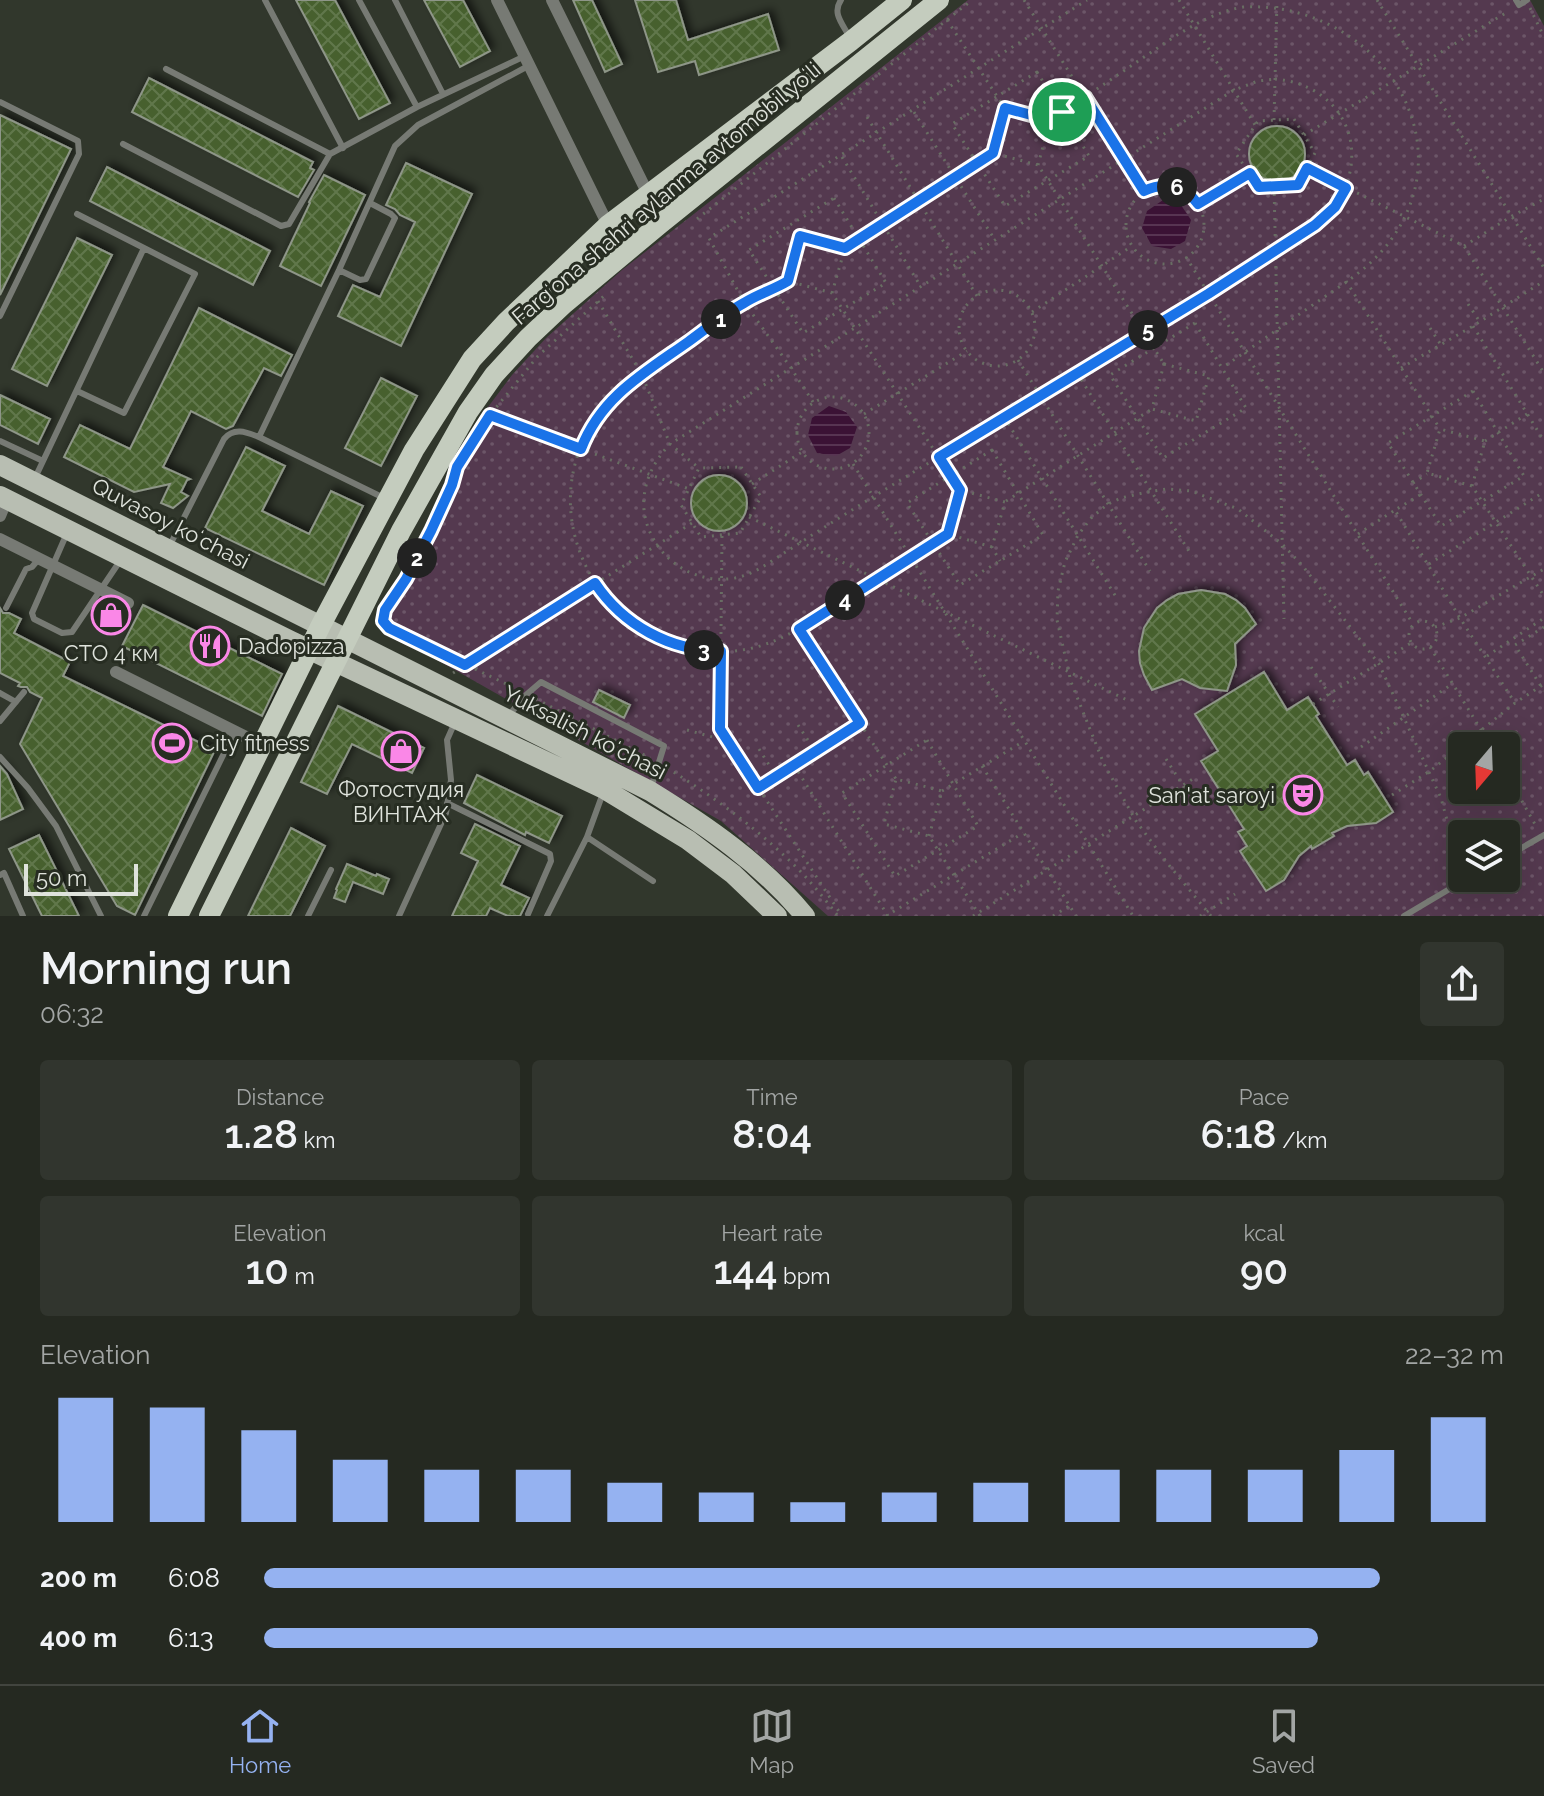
<!DOCTYPE html>
<meta charset="utf-8">
<style>
:root{--surface:#252921;--page:#31352e;--text:#f1f3f6;--muted:#a3a6a5;--line:#42453f;--accent:#95b2f1}
body{margin:0;font-family:Raleway,sans-serif;background:var(--page);color:var(--text);height:100vh;display:flex;flex-direction:column;font-size:30px;white-space:nowrap}
*{box-sizing:border-box;margin:0}
p{font-size:26px;color:var(--muted)}
.icon{flex:none;width:44px;height:44px;fill:none;stroke:currentColor;stroke-width:2;stroke-linecap:round;stroke-linejoin:round}
.map{position:relative;height:916px;overflow:hidden}
.details{display:flex;flex-direction:column;background:var(--surface);flex:1}
.details>*{flex:none}
.needle{width:52px;rotate:199deg}
.controls{position:absolute;left:1448px;top:732px;display:grid;gap:16px}
.controls a{display:grid;place-items:center;width:72px;height:72px;border-radius:8px;background:var(--surface);box-shadow:0 8px 32px #0002,0 0 0 2px var(--line);font-size:40px}
.scale{position:absolute;left:24px;bottom:20px;width:114px;box-sizing:border-box;padding-left:8px;border:4px solid #dfe3dc;border-top:0;font-size:22px;line-height:28px;white-space:nowrap;color:#dfe3dc;-webkit-text-stroke:6px #272d22;paint-order:stroke}
.pin{position:absolute;display:grid;place-items:center;width:68px;height:68px;color:#fff;margin:-34px;border:4px solid #fff;border-radius:50%;box-shadow:0 2px 8px #0007}
.km{position:absolute;width:40px;height:40px;margin:-20px;border-radius:50%;background:#222;color:#fff;font-size:22px;line-height:40px;text-align:center}
.round{display:grid;place-items:center;flex:none;width:84px;height:84px;border-radius:8px;background:var(--page)}
.headline{display:flex;align-items:center;justify-content:space-between;height:136px;padding:0 40px}
h1{font-size:44px;font-weight:600;line-height:60px}
.stats{display:grid;grid-template-columns:repeat(3,1fr);gap:12px;height:136px;padding:8px 40px}
.stats div{display:grid;align-content:center;border-radius:8px;background:var(--page);text-align:center}
.stats b{font-size:40px;font-weight:600}
.stats small{font-size:22px;font-weight:400}
.stats p{font-size:22px}
.chart{height:224px;padding:16px 40px}
.chart p{display:flex;justify-content:space-between}
.chart svg{width:100%;height:144px;margin-top:8px;stroke:var(--accent);stroke-width:6}
ul{padding:0 40px;list-style:none;font-size:26px}
li{display:grid;grid-template-columns:128px 96px 1fr;align-items:center;height:60px}
li i{height:20px;border-radius:10px;background:var(--accent)}
.menu{display:flex;justify-content:space-around;align-items:center;height:112px;border-top:2px solid var(--line);background:var(--surface);font-size:22px;color:var(--muted)}
.menu a{display:grid;justify-items:center;gap:4px}
.menu .active{color:var(--accent)}
.map>svg:first-child{display:block}
</style>
<div class="map">
<svg width="1544" height="916" viewBox="0 0 1544 916">
<defs>
<pattern id="park-dots" width="8" height="8" patternUnits="userSpaceOnUse" patternTransform="scale(2)"><rect width="8" height="8" fill="#54394f"/><path d="M2 2h.1M6 6h.1" fill="none" stroke="#6c5668" stroke-width="1.8" stroke-linecap="round"/></pattern>
<pattern id="water-rules" width="6" height="5" patternUnits="userSpaceOnUse" patternTransform="scale(2)"><rect width="6" height="5" fill="#3b1235"/><path d="M0 2.5h6" fill="none" stroke="#573452"/></pattern>
<pattern id="building-cross-hatch" width="8" height="8" patternUnits="userSpaceOnUse" patternTransform="scale(2)"><rect width="8" height="8" fill="#47602d"/><path d="M0 0l8 8M0 8l8-8" fill="none" stroke="#61774b"/></pattern>
<filter id="shadow"><feDropShadow dx="4" dy="-4" stdDeviation="4" flood-color="#0009"/></filter>
</defs>
<rect width="100%" height="100%" fill="#31372c"/>
<path fill="url(#park-dots)" fill-rule="evenodd" d="M968,0h562l14,26v890h-716l-107,-95 -340,-193 -5,-6 1,-10 20,-30 36,-65 16,-42 15,-31 18,-29 30,-40 34,-37 76,-68zM1462,746h44v44h-44zM1462,834h44v44h-44z"/>
<path fill="url(#water-rules)" d="M1163,200l18,5 10,15 -6,21 -14,8 -19,-3 -10,-18 5,-17z
M829,406l17,6 11,15 -7,21 -14,8 -19,-3 -9,-18 4,-17z"/>
<path fill="url(#building-cross-hatch)" stroke="#8e9688" stroke-width="2" filter="url(#shadow)" d="M296,0h39l55,103 -31,16z
M424,0h39l27,51 -30,16z
M573,0h19l30,64 -17,8z
M635,0h41l12,40 80,-26 11,36 -80,25 -4,-14 -37,11z
M149,78l164,84 -3,6 4,2 -16,27 -166,-85z
M0,115l71,34 -71,146z
M1249 154a28 28 0 1 1 56 0a28 28 0 1 1-56 0Z
M406,163l66,31 -71,152 -63,-30 15,-31 27,12 35,-75 -15,-7 -5,-6 -9,-4z
M107,167l163,84 -17,34 -163,-84z
M324,175l41,20 -44,91 -41,-20 30,-63 -1,-1z
M77,238l35,17 -65,131 -35,-17z
M199,308l93,47 -11,21 -17,-8 -31,58 -7,3 -35,-18 -28,56 27,12 -3,1 -6,12 7,4 -15,12 -12,-5 9,-19 -36,8 -70,-35 16,-32 50,24z
M381,378l36,18 -36,70 -36,-18z
M0,395l50,24 -12,25 -38,-19z
M246,447l39,19 -23,45 47,23 22,-43 32,15 -39,79 -119,-57z
M691 503a28 28 0 1 1 56 0a28 28 0 1 1-56 0Z
M1201,590l24,4 11,6 9,8 11,16 -21,20 1,21 -9,26 -27,-3 -18,-9 -30,11 -8,-15 -4,-12 -1,-12 5,-23 13,-20 10,-8 11,-6z
M143,605l139,69 -20,42 -140,-70z
M0,608l3,5h6l12,6 -7,14 56,29 -7,14 152,74 -80,165 -18,-9 -97,-162 22,-46 -12,-6 -3,-5h-6l-3,-1 2,-3 -20,-10z
M1264,672l23,38 21,-13 11,17 -3,2 31,49 8,-5 9,15 4,-3 25,40 -17,11 -29,3 -15,7 2,3 -22,13 -1,-3 -12,10 -15,24 -18,11 -26,-40 7,-5 -9,-14 6,-3 -43,-68 17,-10 -23,-37z
M599,690l31,15 -6,13 -31,-16z
M338,706l86,42 -12,25 -60,-29 -25,50 -26,-12z
M0,766l7,8 16,35 -23,11z
M477,775l85,41 -13,27 -23,-11 -1,3 -61,-32z
M475,824l45,22 -19,39 28,13 -9,18h-12l-18,-8 -4,8h-34l26,-55 -17,-8z
M291,828l34,18 -35,70h-42z
M39,835l40,81h-37l-33,-67z
M347,864l29,12 1,-2 12,5 -6,15 -30,-12 -8,20 -11,-4 3,-8 -1,-1z"/>
<g fill="none" stroke-linecap="round" stroke-linejoin="round">
<path stroke="#686d63" stroke-width="3" stroke-dasharray="2 6" stroke-linecap="butt" d="M1024,0l119,190
M1179,0l76,125
M1377,0l167,268
M1530,8l14,29
M947,20l57,87
M1037,72l52,84 -84,50 -53,-82z
M1275,79c12,1 25,4 36,10 51,27 52,89 15,128 -61,43 -126,82 -190,120 -87,53 -173,105 -260,158 -29,18 -58,36 -87,55 -17,10 -33,24 -54,28 -44,8 -86,-24 -91,-68 -2,-26 9,-48 26,-66l564,-354 24,-9z
M914,112l81,128
M867,117l110,179
M1294,119l21,34 -17,32 -39,2 -23,-33 22,-33z
M1050,120c30,-20 61,-40 91,-61 32,-21 63,-45 102,-52 131,-7 228,132 144,238 -19,24 -45,40 -70,57 -32,22 -63,44 -95,66
M1274,120l3,-120
M1304,135l205,-124
M842,157l79,130
M1038,165l12,-45 -45,-12 -12,45 45,12 126,199
M1307,168l157,78 80,127
M1274,186l10,433
M1126 225a39 39 0 1 1 78 0a39 39 0 1 1-78 0Z
M834,198l52,85 -83,50 -54,-83z
M1198,204l52,-31
M697,219l275,-219
M1464,246l48,-30 32,-17
M845,248l148,-95
M1186,257l227,367
M788,281c-14,9 -29,13 -44,21 -19,11 -36,26 -54,39 -31,22 -67,41 -90,72 -81,108 16,261 148,236 35,-7 63,-28 92,-46 36,-22 72,-45 108,-69
M1346,281l94,148
M959 328a38 38 0 1 1 76 0a38 38 0 1 1-76 0Z
M832,293l13,-45 -45,-12 -12,45 44,12 128,197
M598,301l44,74 28,69 29,24
M1468,304l12,18
M1032,312l100,-66
M1195,323l51,85 -83,50 -53,-83z
M1473,326l71,115
M1430,328l11,17
M1018,360l132,211
M1164,364l45,12 -13,45 -44,-12z
M1401,368l72,-42 71,-45
M1077,373l115,183
M1473,391l51,85 -83,50 -53,-83z
M797 433a36 36 0 1 1 72 0a36 36 0 1 1-72 0Z
M813,402l-22,-34 -47,-66 -35,-64 378,-238
M864,414l103,-63
M490,415l199,74
M1004,417l114,183
M1485,441l42,-27
M470,447l20,-32 48,-59 67,-61
M992,450l51,85 -83,50 -53,-82z
M853,464l280,452
M741,467l20,30 -21,36 -39,4 -20,-32 18,-37z
M456,471c-11,34 -28,67 -46,99 -9,17 -24,32 -27,51l6,7 8,4 122,58
M1413,483l14,-9
M752,484l50,-32
M1472,486l13,-45 -45,-12 -13,44 45,13 72,110
M1420,495l-25,15 65,108 55,85
M1006,501l146,-92
M749,517l378,183
M1358,534l37,-24
M722,536l-2,193 122,187
M992,547l-44,-13 12,-44 45,12 -13,45 8,14
M1429,564l115,-72
M1409 635a14 14 0 1 1 28 0a14 14 0 1 1-28 0Z
M1435,627l25,-9 84,-49
M1544,627l-29,18 29,46
M799,629l97,150
M1430,647l61,99
M1487,656l57,-38
M1311,667l27,40
M453,673l239,-150
M536,699l114,59
M1313,704l98,-61
M798,725l17,26
M687,730l40,11
M927,740l51,86 -83,50 -53,-83z
M1361,747l91,-63
M759,749l17,27
M1166,759l25,39
M794,765l94,151
M982,766l94,150
M667,768c49,30 95,64 136,106 12,13 24,28 35,42
M1506,773l30,53
M759,788l101,-65
M942,791l82,-50
M1392,795l38,-24 85,-68 29,-19
M929,836l13,-45 -46,-12 -12,45 45,12 51,80
M886,916l137,-83
M973,916l223,-139
M1053,916l16,-10
M1200,916l35,-22
M1211,916l-43,-52 -32,-43 -32,-57 -33,-82 -14,-62 1,-29 7,-29 13,-27 14,-18 16,-13 13,-6 26,-6 20,-3 24,2 47,18 44,35 20,21 77,99 62,134 13,48 3,26"/>
<path stroke="#777a74" stroke-width="6" d="M265,0l78,148
M359,0l58,107
M395,0l48,94
M841,0c-9,13 1,23 8,36
M1516,0l3,5 8,-5
M166,69l164,85 87,-47 108,-51
M0,102l78,39 1,13 -79,162
M123,144l158,82 8,-2 41,-70
M77,214l67,34
M339,270l21,10 6,-1 29,-61 -4,-4 -21,-11
M259,437l80,-167 56,-124 23,-21 112,-60
M0,441l43,20
M35,478l109,-230 51,26 -71,139 -47,-22
M67,533l-35,80 2,6 28,14 10,-1 48,-71
M170,545l54,-106c10,-12 22,-7 35,-2l125,61
M6,608l20,-39 6,-2 6,-7
M0,693l16,9
M509,715l18,-21 14,-12 123,64 -13,42
M0,721l24,-29
M0,757l28,31 28,38 45,90
M447,803l103,51 1,7 -23,53
M587,837l66,44
M1506,857l38,-22
M0,875l4,-2 19,43
M144,916l91,-185
M308,916l23,-46
M399,916l47,-103 5,-33 -4,-40 8,-18
M547,916l40,-79 16,-44
M1404,916l64,-38"/>
<path stroke="#777a74" stroke-width="12" d="M497,0l111,225
M552,0l96,194
M0,516l7,-17
M0,539l128,64
M116,672l146,73"/>
<path stroke="#b8beb2" stroke-width="20" d="M0,465l650,326c57,35 112,73 155,125
M0,496l291,145 313,148 84,51 45,34 44,42"/>
<path stroke="#c4ccbe" stroke-width="20" d="M178,916l143,-291 93,-175 58,-91 34,-37 102,-97 243,-184 51,-41
M209,916l192,-385 67,-119 26,-37 34,-37 36,-34 96,-80 279,-224"/>
</g>
<g fill="none" stroke-linecap="round" stroke-linejoin="round">
<defs>
<path id="route" d="M1085,97l59,94c20,-9 40,-6 54,13l52,-31 9,14 39,-2 9,-17 39,20 -11,19 -20,18 -107,69 -269,163 21,33 -12,44 -149,95 61,94 -102,65 -38,-59 1,-78c-51,0 -98,-26 -126,-68l-130,82 -76,-37 -6,-7 2,-11 21,-31 25,-48 21,-46 5,-18 33,-52 91,34c20,-52 63,-76 107,-107 18,-13 36,-28 56,-39 14,-9 29,-13 44,-22l12,-45 45,12 148,-95 12,-45 45,12z"/>
</defs>
<use href="#route" stroke="#fff" stroke-width="16"/>
<use href="#route" stroke="#1a73e8" stroke-width="10"/>
</g>
<defs>
<symbol id="shop-ring" viewBox="-11 -11 22 22"><circle r="9.5" fill="#272d22" stroke="#fa87e7" stroke-width="1.5"/><path d="M-5-2.5h2.3a2.7 3.5 0 0 1 5.4 0H5L5.5 6h-11ZM-1.5-2.5h3a1.5 2.3 0 0 0-3 0Z" fill="#fa87e7"/></symbol>
<symbol id="restaurant-ring" viewBox="-11 -11 22 22"><circle r="9.5" fill="#272d22" stroke="#fa87e7" stroke-width="1.5"/><path d="M-5-6h1v4h1v-4h1v4h1v-4h1v5L-1.5 .5V6h-2V.5L-5-1ZM5-6V6H3V1.5H1.5Q1.5-4 5-6Z" fill="#fa87e7"/></symbol>
<symbol id="stadium-ring" viewBox="-11 -11 22 22"><circle r="9.5" fill="#272d22" stroke="#fa87e7" stroke-width="1.5"/><path d="M0-5a6.5 5 0 1 0 0 10a6.5 5 0 1 0 0-10ZM-3.5-1.8h7v3.6h-7Z" fill="#fa87e7"/></symbol>
<symbol id="theatre-ring" viewBox="-11 -11 22 22"><circle r="9.5" fill="#272d22" stroke="#fa87e7" stroke-width="1.5"/><path d="M-5-5.5Q0-4 5-5.5V0Q5 5 0 6Q-5 5-5 0ZM-3.3-2.5H-1v1.5H-3.3ZM1-2.5H3.3v1.5H1ZM-2.8 1Q0 5.5 2.8 1Z" fill="#fa87e7"/></symbol>
</defs>
<g fill-rule="evenodd">
<use href="#shop-ring" x="89" y="593" width="44" height="44"/>
<use href="#restaurant-ring" x="188" y="624" width="44" height="44"/>
<use href="#stadium-ring" x="150" y="721" width="44" height="44"/>
<use href="#shop-ring" x="379" y="729" width="44" height="44"/>
<use href="#theatre-ring" x="1281" y="773" width="44" height="44"/>
</g>
<g text-anchor="middle" stroke-width="6" stroke-linejoin="round" paint-order="stroke">
<g font-size="22" fill="#dfe3dc" stroke="#272d22">
<text transform="translate(666 193) rotate(-40)" y="8">Fargʻona shahri aylanma avtomobil yoʻli</text>
<text transform="translate(171 523) rotate(27)" y="8">Quvasoy koʻchasi</text>
<text transform="translate(585 732) rotate(27)" y="8">Yuksalish koʻchasi</text>
</g>
<g font-size="22" fill="#dfe3dc" stroke="#272d22" text-anchor="start">
<text x="238" y="654">Dadopizza</text>
<text x="111" y="661" text-anchor="middle">СТО 4 км</text>
<text x="200" y="751">City fitness</text>
<text x="401" y="797" text-anchor="middle">Фотостудия<tspan x="401" dy="25">ВИНТАЖ</tspan></text>
<text x="1275" y="803" text-anchor="end">San'at saroyi</text>
</g>
</g>
</svg>
<div class="controls">
<a><svg class="needle" viewBox="-14 -14 28 28"><path d="M0-13l5 13h-10z" fill="#e53935"/><path d="M0 13l5-13h-10z" fill="#a3a6a5"/></svg></a>
<a><svg class="icon" aria-label="layers" viewBox="0 0 24 24"><path d="M12 4l9 5-9 5-9-5zM3 14l9 5 9-5"/></svg></a>
</div>
<div class="scale">50 m</div>
<div class="pin" style="left:1062px;top:112px;background:#1e9e55"><svg class="icon" aria-label="arrive" viewBox="0 0 24 24"><path d="M6 21V4h12l-3 4 3 4H6"/></svg></div>
<b class="km" style="left:721px;top:319px">1</b>
<b class="km" style="left:417px;top:558px">2</b>
<b class="km" style="left:704px;top:650px">3</b>
<b class="km" style="left:845px;top:600px">4</b>
<b class="km" style="left:1148px;top:330px">5</b>
<b class="km" style="left:1177px;top:187px">6</b>
</div>
<section class="details">
<div class="headline"><div><h1>Morning run</h1><p>06:32</p></div><a class="round"><svg class="icon" aria-label="share" viewBox="0 0 24 24"><path d="M12 15V3M7 8l5-5 5 5M5 13v7h14v-7"/></svg></a></div>
<div class="stats">
<div><p>Distance</p><b>1.28<small> km</small></b></div>
<div><p>Time</p><b>8:04</b></div>
<div><p>Pace</p><b>6:18<small> /km</small></b></div>
</div>
<div class="stats">
<div><p>Elevation</p><b>10<small> m</small></b></div>
<div><p>Heart rate</p><b>144<small> bpm</small></b></div>
<div><p>kcal</p><b>90</b></div>
</div>
<div class="chart"><p><span>Elevation</span>22–32 m</p>
<svg viewBox="0 0 160 44" preserveAspectRatio="none"><path d="M5 44V6M15 44V9M25 44V16M35 44V25M45 44V28M55 44V28M65 44V32M75 44V35M85 44V38M95 44V35M105 44V32M115 44V28M125 44V28M135 44V28M145 44V22M155 44V12"/></svg>
</div>
<ul>
<li><b>200 m</b>6:08<i style="width:90%"></i></li>
<li><b>400 m</b>6:13<i style="width:85%"></i></li>
</ul>
</section>
<nav class="menu">
<a class="active"><svg class="icon" aria-label="home" viewBox="0 0 24 24"><path d="M3 11l9-7 9 7M6 9v11h12V9"/></svg>Home</a>
<a><svg class="icon" aria-label="map" viewBox="0 0 24 24"><path d="M3 6l6-2 6 2 6-2v14l-6 2-6-2-6 2zM9 4v14M15 6v14"/></svg>Map</a>
<a><svg class="icon" aria-label="saved" viewBox="0 0 24 24"><path d="M7 4h10v16l-5-4-5 4z"/></svg>Saved</a>
</nav>
